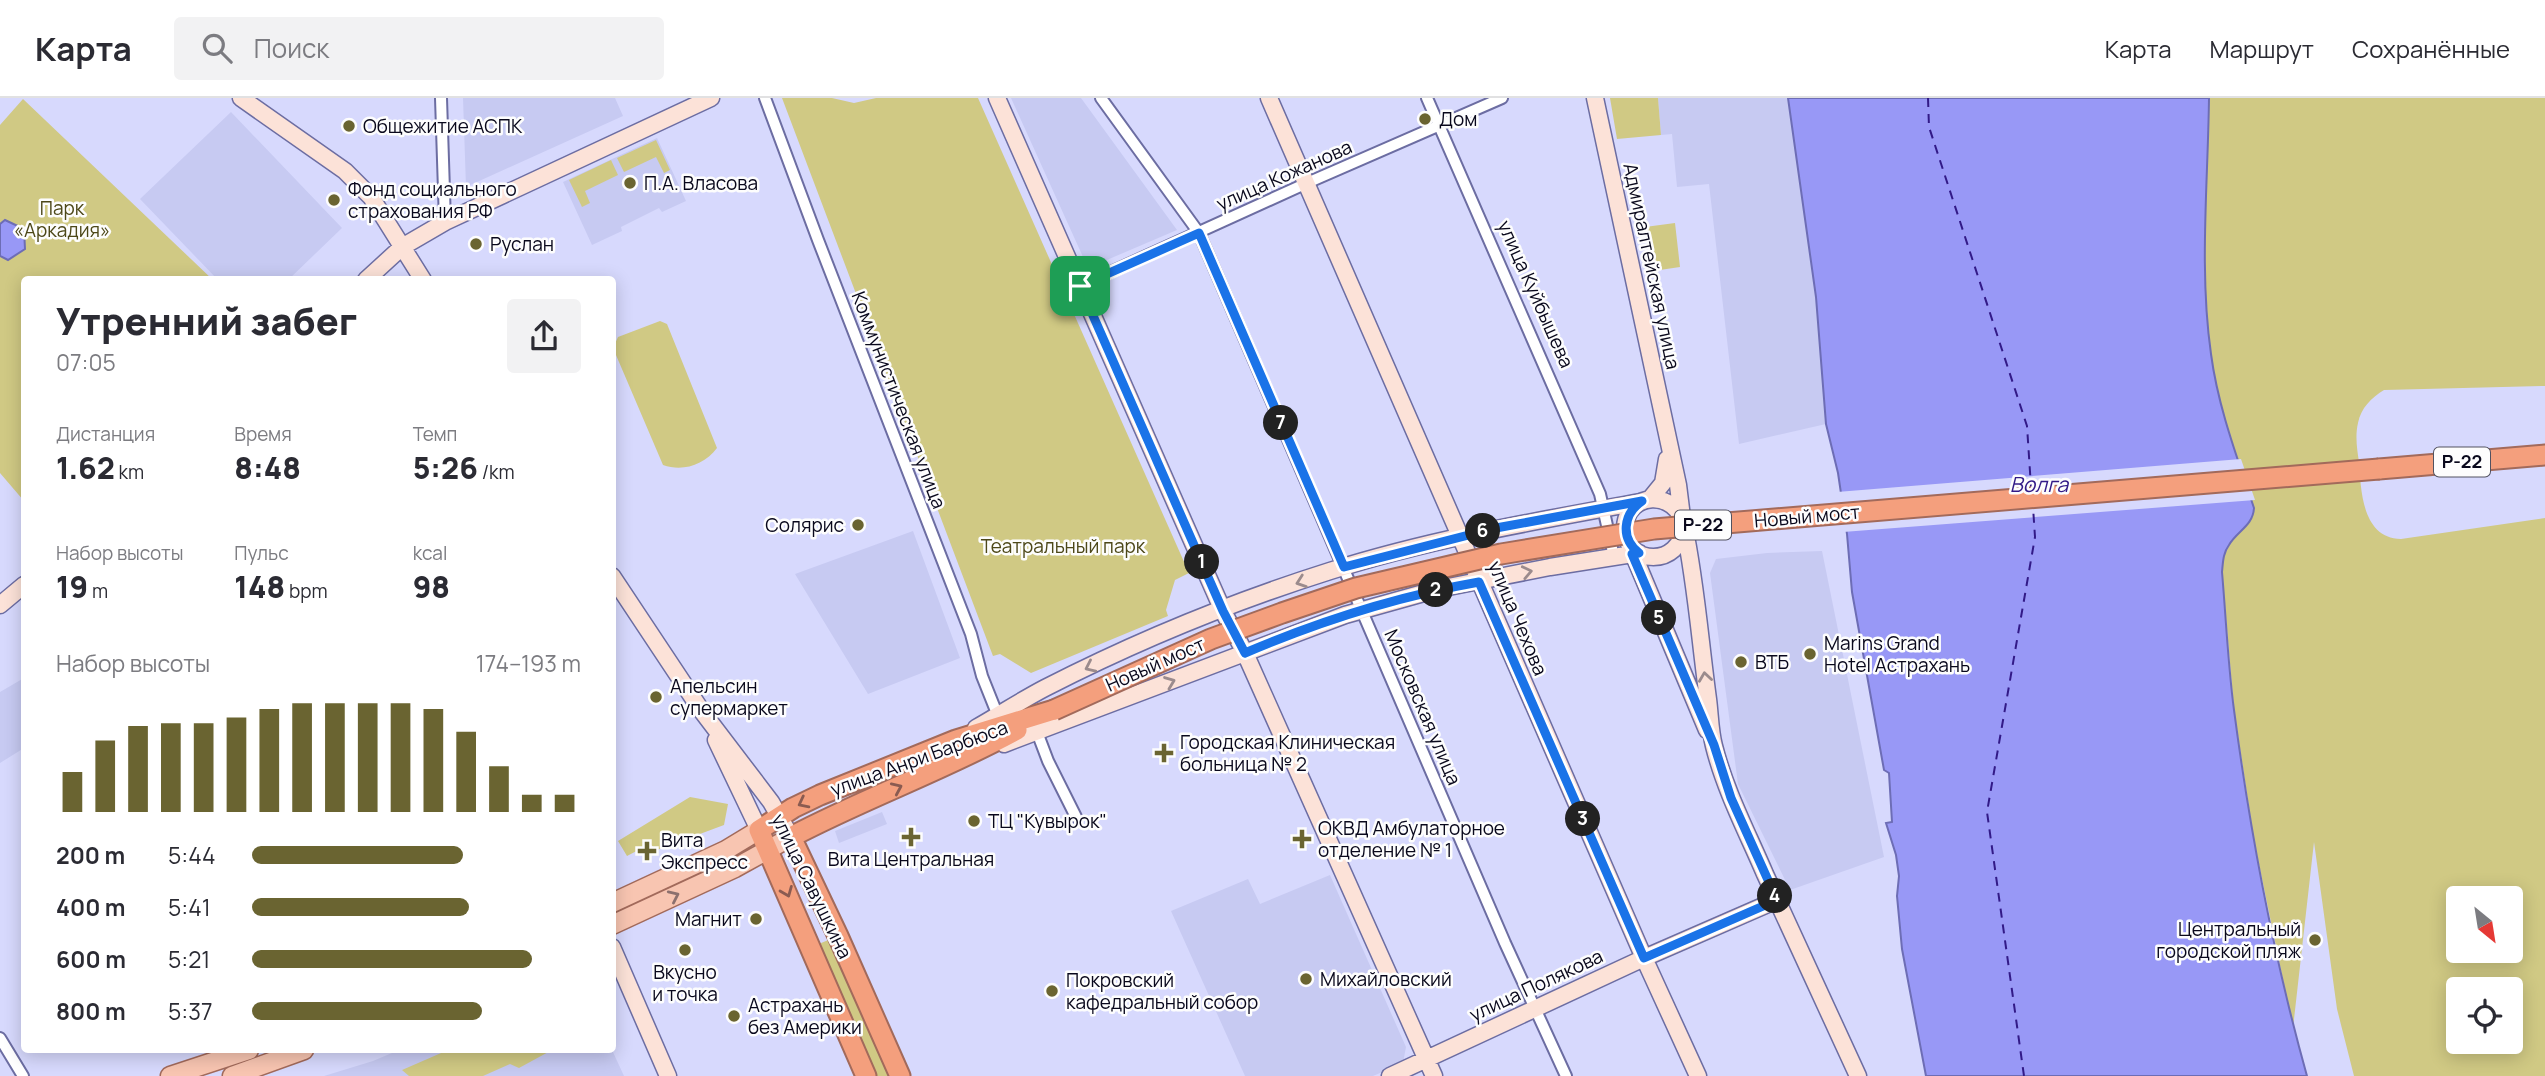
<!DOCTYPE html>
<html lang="ru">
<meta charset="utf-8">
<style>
:root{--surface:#fff;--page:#f2f2f3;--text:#2b2b33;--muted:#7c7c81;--line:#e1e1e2;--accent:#6a6431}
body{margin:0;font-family:Manrope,sans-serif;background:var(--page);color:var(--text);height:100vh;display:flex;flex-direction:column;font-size:26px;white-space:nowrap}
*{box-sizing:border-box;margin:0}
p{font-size:23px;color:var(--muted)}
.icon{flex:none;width:38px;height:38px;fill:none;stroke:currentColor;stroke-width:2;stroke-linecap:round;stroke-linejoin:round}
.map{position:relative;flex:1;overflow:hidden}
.details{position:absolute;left:21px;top:178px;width:595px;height:777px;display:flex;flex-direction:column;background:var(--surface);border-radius:7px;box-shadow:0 4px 18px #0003}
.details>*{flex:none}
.needle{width:46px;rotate:150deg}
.tools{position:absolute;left:2446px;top:788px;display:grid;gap:14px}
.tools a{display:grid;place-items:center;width:77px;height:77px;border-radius:7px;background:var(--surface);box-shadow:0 4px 18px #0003;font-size:35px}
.pin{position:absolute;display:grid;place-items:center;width:60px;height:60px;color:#fff;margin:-30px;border-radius:14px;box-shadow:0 4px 10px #0006}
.km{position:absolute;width:35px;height:35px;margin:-18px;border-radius:50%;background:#222;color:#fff;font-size:19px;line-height:35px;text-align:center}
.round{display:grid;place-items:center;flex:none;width:74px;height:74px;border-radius:7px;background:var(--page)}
.head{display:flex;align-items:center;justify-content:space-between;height:119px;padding:0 35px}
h1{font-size:38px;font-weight:800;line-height:52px}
.stats{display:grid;grid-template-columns:repeat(3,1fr);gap:10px;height:119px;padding:7px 35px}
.stats div{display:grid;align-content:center}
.stats b{font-size:30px;font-weight:800}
.stats small{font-size:19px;font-weight:400}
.stats p{font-size:19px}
.chart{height:196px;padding:14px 35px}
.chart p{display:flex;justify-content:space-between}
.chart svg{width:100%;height:126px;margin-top:7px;stroke:var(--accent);stroke-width:6}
ul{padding:0 35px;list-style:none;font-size:23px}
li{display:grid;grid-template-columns:112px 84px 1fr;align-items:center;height:52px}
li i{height:18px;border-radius:9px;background:var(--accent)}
header{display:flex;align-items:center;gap:42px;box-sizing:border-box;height:98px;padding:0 35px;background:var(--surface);border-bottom:2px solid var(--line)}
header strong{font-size:33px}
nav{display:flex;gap:38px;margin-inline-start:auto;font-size:24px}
.search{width:490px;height:63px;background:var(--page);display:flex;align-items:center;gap:18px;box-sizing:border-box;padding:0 24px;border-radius:7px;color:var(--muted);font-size:26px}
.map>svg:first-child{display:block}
</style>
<header>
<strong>Карта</strong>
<div class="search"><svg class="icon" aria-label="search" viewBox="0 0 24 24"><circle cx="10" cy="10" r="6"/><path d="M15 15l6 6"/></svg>Поиск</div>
<nav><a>Карта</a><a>Маршрут</a><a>Сохранённые</a></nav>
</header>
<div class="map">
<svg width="2545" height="978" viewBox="0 0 2545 978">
<rect width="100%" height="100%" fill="#d7d9fd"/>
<path fill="#c7caf2" d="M463,0h152l8,18 -157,71z
M1011,0h70l96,132 -89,38z
M1658,0h130l28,199 10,127 -87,20 -30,-260 -32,3 -5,-53 -11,1z
M231,14l111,116 -54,52h-70l-78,-81z
M657,40l29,63 -24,11 -3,-4 -38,19 1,4 -30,14 -29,-63z
M913,433l47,127 -92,36 -73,-120z
M1822,453l62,306 -94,33 -52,-106 -28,-211 6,-14 51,-6z
M24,580v70l-24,15v-71z
M882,714l5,12 -48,19 -4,-12z
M1330,777l76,172 -3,16 -30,13h-128l-74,-165 77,-32 12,25z
M399,952h213l12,26h-300l49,-15z"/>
<path fill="#d0c984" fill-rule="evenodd" d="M782,0h50l22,5 22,-5h102l211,475 -14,7 -9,30 2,6 -137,57 -31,-19 -7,2z
M1610,0h48l3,37 -44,4z
M2209,0h336v288l-161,4c-13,8 -23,18 -26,33 -3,13 -1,26 1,39 2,29 3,76 42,77l144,-21v558h-191l-17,-67 -23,-167 -21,186 -39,-188 -20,-131 -12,-137c1,-10 1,-19 7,-27 8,-14 24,-19 25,-37 -17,-51 -36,-101 -43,-154 -12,-84 -3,-171 -2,-256zM2459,800h52v52h-52zM2459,891h52v52h-52z
M23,1l190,181h-189v221l-24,-28v-348z
M656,42l14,30 -6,3 -8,-16 -32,15 -7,-14z
M611,62l7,15 -33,16 5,12 -8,4 -13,-27z
M1675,125l5,44 -27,4 -8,-44z
M660,223l7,3 50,124c-13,17 -34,24 -54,17l-50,-117 5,-11z
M690,699l38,7 -4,21 -67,25 -7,-6 -23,12 -9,-15z
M838,838l62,140h-34l-57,-128z
M448,952h104l-33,18 -9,-4 -27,12h-74l-7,-6z"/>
<path fill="#9898f6" stroke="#6d6db5" stroke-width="2" d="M1788,0h421c-1,85 -10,172 2,256 7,53 26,103 43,154 -1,18 -17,23 -25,37 -6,8 -6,17 -7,27 4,46 6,93 12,138 16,121 40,248 73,366h-381l-24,-127 -5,-53 2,-20 -3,-21 -10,-32 6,-1 -3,-49 -5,-3 -32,-178 -5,-58 -9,-61 -12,-49 -10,-127z
M5,122l19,9 1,20 -17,11 -8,-4v-32z"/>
<path fill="#d7d9fd" d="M2241,361l14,41 -412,32 -6,-40z"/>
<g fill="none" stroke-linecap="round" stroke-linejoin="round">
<path stroke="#321a87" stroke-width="2" stroke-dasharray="9 7" stroke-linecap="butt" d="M1928,0l1,29 98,299 4,61
M2024,978l-37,-264 48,-275 -2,-30"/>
<defs>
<path id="street" d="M441,0l4,124
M765,0l53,142 153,394 11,42 16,40
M1101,0l98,135 306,710 61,133
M1427,0l173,396 14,63
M1080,188l227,-103 195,-85
M1037,634l11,29 28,56
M0,940l23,38"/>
<path id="secondary" d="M241,0l104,73 26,26 52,83
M997,0l226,513 22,42 189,423
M1269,0l375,860 54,118
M1595,0l83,387 4,32
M366,182l36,-33 43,-25 266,-124
M1650,401l13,-16 4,-24
M1684,428c-3,42 -59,40 -59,2 1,-37 52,-39 59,-2 12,57 16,115 24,173 2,15 2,32 6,47 11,44 33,86 51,128 31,67 62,135 93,202
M1629,446l78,186
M612,478l89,134 70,92 20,35
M0,507l24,-20
M976,630c23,-13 46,-28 69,-40 88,-45 190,-87 285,-117 101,-32 206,-50 310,-69
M716,642l43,90
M1004,646l341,-129 93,-26 112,-22 89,-14
M612,849l56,129
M1390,978l254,-118 133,-58"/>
<path id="primary" d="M612,805l114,-53 33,-20
M612,827l123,-57 56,-31
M170,978l79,-26
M232,978l72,-26"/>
<path id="highway" d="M2379,371l166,-14
M866,978l-107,-246 34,-22 27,-13 136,-55 98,-30
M900,978l-62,-140 -47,-99c74,-39 153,-67 226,-107"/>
</defs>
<use href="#street" stroke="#6c6da2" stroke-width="14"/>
<use href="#secondary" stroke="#6c6da2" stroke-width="19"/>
<use href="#primary" stroke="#a26a5b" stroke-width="21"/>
<use href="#highway" stroke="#a26a5b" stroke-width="23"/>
<use href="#street" stroke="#fff" stroke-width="10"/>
<use href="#secondary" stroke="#fce2d8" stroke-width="16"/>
<use href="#primary" stroke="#f8c5b1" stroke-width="18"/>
<use href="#highway" stroke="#f49f7d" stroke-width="19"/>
<defs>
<path id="highway-bridge" d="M1054,612l157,-71 71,-26 74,-25 145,-34 153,-25 725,-60"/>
</defs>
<use href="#highway-bridge" stroke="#a26a5b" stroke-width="23" stroke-linecap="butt"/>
<use href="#highway-bridge" stroke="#f49f7d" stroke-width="19"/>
</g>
<defs><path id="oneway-chevron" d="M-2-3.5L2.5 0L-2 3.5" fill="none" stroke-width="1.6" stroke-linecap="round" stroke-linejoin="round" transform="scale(1.75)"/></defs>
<g stroke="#9b8b8d">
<use href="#oneway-chevron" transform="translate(1527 474) rotate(-12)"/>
<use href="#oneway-chevron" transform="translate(1301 484) rotate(161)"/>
<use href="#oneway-chevron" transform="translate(1090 569) rotate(155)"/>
<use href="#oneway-chevron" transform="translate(1705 579) rotate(-98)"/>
<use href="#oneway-chevron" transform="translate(1170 584) rotate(-21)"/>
</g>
<g stroke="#8a5b51">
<use href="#oneway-chevron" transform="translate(897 690) rotate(-24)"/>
<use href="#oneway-chevron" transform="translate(803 705) rotate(153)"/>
<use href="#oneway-chevron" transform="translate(787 794) rotate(68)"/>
</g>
<use stroke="#8c706e" href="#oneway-chevron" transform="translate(674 798) rotate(-25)"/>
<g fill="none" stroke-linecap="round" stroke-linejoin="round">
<defs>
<path id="route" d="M1199,135l145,334 152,-39 146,-27c-19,13 -22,37 -3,52l-7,1 82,191 17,53 46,102 -133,58 -165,-376c-80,14 -159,39 -234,71l-22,-42 -143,-325z"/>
</defs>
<use href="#route" stroke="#fff" stroke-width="14"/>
<use href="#route" stroke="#1a73e8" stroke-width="9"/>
</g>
<g fill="#6a6431" stroke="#fdfdfd" stroke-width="2.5">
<circle cx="1425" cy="21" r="7"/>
<circle cx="349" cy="28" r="7"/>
<circle cx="630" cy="85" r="7"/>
<circle cx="334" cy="102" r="7"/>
<circle cx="476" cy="146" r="7"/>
<circle cx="858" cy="427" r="7"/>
<circle cx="1810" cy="556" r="7"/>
<circle cx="1741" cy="564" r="7"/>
<circle cx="656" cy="599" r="7"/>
<path d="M1160.5 644.5h7v7h7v7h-7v7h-7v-7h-7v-7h7z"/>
<circle cx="974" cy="723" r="7"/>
<path d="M907.5 728.5h7v7h7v7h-7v7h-7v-7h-7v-7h7z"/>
<path d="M1298.5 730.5h7v7h7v7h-7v7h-7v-7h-7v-7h7z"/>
<path d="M643.5 742.5h7v7h7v7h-7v7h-7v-7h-7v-7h7z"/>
<circle cx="756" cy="821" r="7"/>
<circle cx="2315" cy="842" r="7"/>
<circle cx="685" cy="852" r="7"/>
<circle cx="1306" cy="881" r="7"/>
<circle cx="1052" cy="893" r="7"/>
<circle cx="734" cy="918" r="7"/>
</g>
<g text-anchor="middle" stroke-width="5" stroke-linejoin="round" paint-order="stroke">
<g fill="#fdfdfd" stroke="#525260" stroke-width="2">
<rect x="2434" y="349.5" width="56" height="29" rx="5"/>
<rect x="1675" y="412.5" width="56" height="29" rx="5"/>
</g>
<g font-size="18" font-weight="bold" fill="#09081c">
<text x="2462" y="370">Р-22</text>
<text x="1703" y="433">Р-22</text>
</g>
<g font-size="19" fill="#09081c" stroke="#fdfdfd" text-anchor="start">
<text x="1439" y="28">Дом</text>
<text x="363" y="35">Общежитие АСПК</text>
<text x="644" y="92">П.А. Власова</text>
<text x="348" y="98">Фонд социального<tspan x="348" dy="22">страхования РФ</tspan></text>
<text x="490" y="153">Руслан</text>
<text x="844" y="434" text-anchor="end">Солярис</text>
<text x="1824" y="552">Marins Grand<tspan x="1824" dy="22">Hotel Астрахань</tspan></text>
<text x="1755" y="571">ВТБ</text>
<text x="670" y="595">Апельсин<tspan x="670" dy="22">супермаркет</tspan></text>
<text x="1180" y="651">Городская Клиническая<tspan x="1180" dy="22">больница № 2</tspan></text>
<text x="988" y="730">ТЦ "Кувырок"</text>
<text x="1318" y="737">ОКВД Амбулаторное<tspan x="1318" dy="22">отделение № 1</tspan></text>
<text x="661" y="749">Вита<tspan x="661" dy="22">Экспресс</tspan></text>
<text x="911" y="768" text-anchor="middle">Вита Центральная</text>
<text x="742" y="828" text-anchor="end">Магнит</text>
<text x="2301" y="838" text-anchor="end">Центральный<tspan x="2301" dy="22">городской пляж</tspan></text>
<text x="685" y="881" text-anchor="middle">Вкусно<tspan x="685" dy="22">и точка</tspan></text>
<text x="1320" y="888">Михайловский</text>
<text x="1066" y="889">Покровский<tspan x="1066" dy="22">кафедральный собор</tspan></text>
<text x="748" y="914">Астрахань<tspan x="748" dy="22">без Америки</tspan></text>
</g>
<g font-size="19" fill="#09081c" stroke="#fdfdfd">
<text transform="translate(1284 77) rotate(-24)" y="7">улица Кожанова</text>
<text transform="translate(1652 168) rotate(78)" y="7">Адмиралтейская улица</text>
<text transform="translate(1536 196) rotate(66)" y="7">улица Куйбышева</text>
<text transform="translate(899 302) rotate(69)" y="7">Коммунистическая улица</text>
<text transform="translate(1807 418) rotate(-5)" y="7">Новый мост</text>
<text transform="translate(1518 520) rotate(67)" y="7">улица Чехова</text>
<text transform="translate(1155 566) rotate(-24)" y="7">Новый мост</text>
<text transform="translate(1423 609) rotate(67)" y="7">Московская улица</text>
<text transform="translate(919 660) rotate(-20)" y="7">улица Анри Барбюса</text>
<text transform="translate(812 788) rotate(64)" y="7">улица Савушкина</text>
<text transform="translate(1536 887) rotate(-25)" y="7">улица Полякова</text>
</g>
<g font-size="19" fill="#4d4819" stroke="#fdfdfd">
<text x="62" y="117">Парк<tspan x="62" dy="22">«Аркадия»</tspan></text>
<text x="1063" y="455">Театральный парк</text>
</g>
<g font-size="21" font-style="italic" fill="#321a87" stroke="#fdfdfd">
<text x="2039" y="394">Волга</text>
</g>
</g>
</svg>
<div class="tools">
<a><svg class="needle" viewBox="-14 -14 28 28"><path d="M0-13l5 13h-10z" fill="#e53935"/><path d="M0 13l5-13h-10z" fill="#7c7c81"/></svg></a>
<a><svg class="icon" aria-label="locate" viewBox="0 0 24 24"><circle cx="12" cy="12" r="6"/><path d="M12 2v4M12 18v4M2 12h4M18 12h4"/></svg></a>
</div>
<div class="pin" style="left:1080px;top:188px;background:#1e9e55"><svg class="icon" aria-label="arrive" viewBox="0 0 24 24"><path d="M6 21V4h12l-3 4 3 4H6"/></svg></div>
<b class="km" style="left:1202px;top:464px">1</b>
<b class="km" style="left:1436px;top:492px">2</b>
<b class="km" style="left:1583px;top:721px">3</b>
<b class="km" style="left:1775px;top:798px">4</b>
<b class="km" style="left:1659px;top:520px">5</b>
<b class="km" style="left:1483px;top:433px">6</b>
<b class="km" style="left:1281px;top:325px">7</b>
<section class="details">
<div class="head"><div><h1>Утренний забег</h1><p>07:05</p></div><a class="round"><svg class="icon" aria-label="share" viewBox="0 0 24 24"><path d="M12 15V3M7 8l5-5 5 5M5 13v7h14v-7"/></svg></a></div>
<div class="stats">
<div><p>Дистанция</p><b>1.62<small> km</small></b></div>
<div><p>Время</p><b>8:48</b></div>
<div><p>Темп</p><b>5:26<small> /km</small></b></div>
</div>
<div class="stats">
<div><p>Набор высоты</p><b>19<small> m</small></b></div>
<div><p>Пульс</p><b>148<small> bpm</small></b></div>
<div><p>kcal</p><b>98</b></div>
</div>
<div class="chart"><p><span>Набор высоты</span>174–193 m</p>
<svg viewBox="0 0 160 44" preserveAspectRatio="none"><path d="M5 44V30M15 44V19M25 44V14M35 44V13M45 44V13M55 44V11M65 44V8M75 44V6M85 44V6M95 44V6M105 44V6M115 44V8M125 44V16M135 44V28M145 44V38M155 44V38"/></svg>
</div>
<ul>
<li><b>200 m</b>5:44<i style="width:64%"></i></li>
<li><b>400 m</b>5:41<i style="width:66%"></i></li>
<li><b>600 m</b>5:21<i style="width:85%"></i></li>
<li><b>800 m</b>5:37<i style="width:70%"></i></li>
</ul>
</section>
</div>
